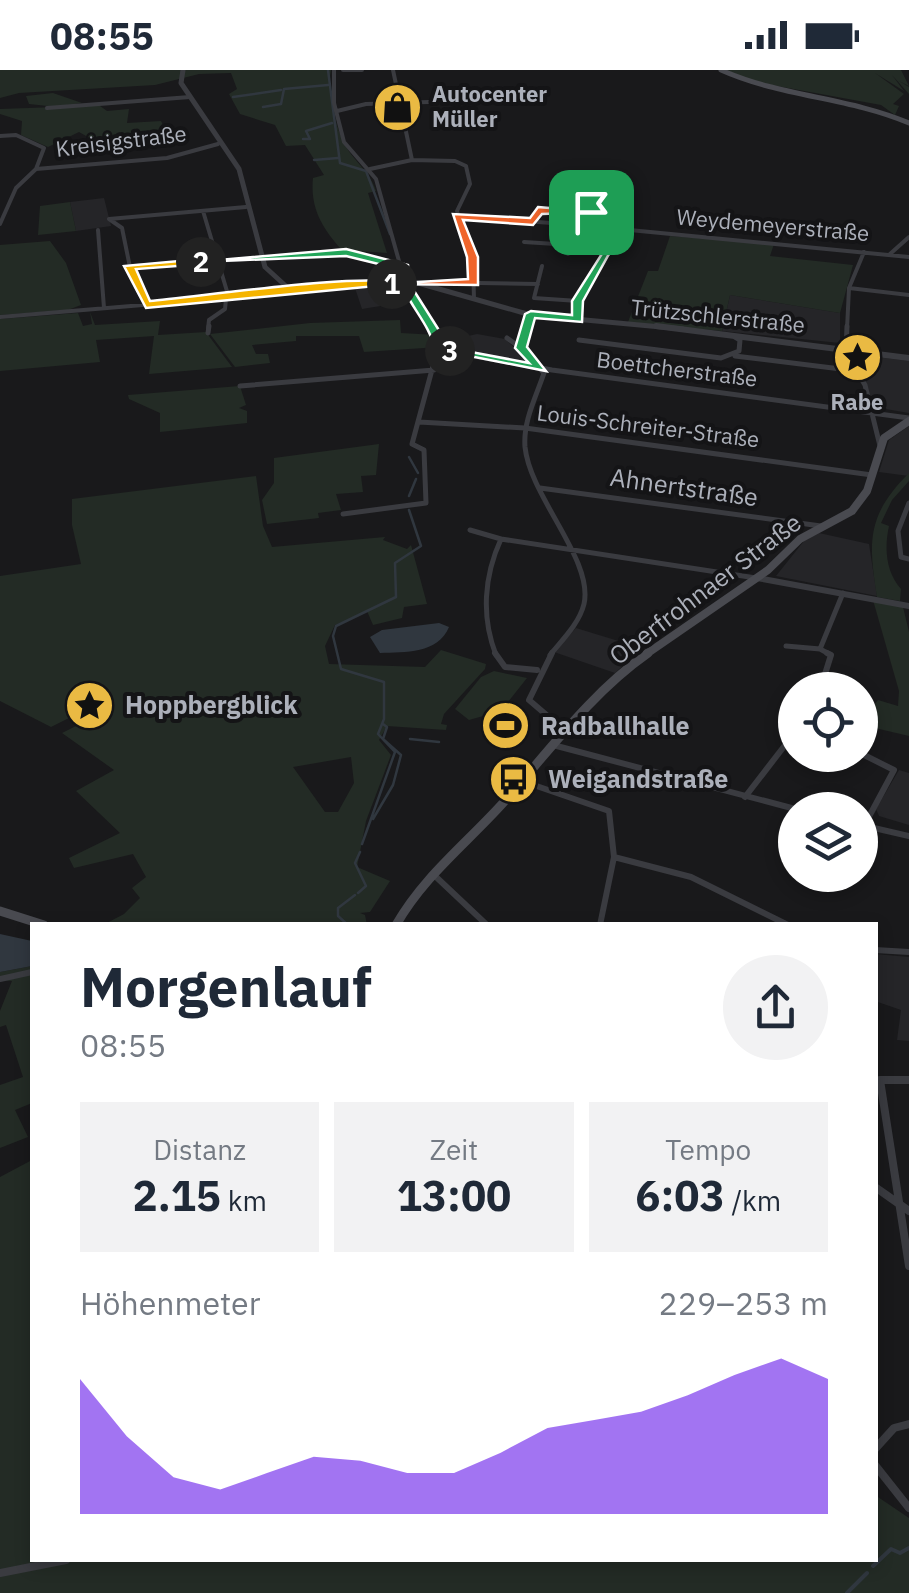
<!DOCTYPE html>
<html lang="de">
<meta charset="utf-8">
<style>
:root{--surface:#fff;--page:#f2f2f3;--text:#1f2937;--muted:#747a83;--accent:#7c3aed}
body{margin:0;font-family:"IBM Plex Sans",sans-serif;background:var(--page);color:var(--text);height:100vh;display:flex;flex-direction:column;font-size:38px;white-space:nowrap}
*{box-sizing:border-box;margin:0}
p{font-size:32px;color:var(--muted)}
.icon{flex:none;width:55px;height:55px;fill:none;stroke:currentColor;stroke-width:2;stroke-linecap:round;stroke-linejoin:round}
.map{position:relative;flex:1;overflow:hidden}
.sheet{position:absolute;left:30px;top:852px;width:848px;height:640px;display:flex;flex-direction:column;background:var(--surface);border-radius:0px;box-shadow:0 5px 15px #0003}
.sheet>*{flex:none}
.tools{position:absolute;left:778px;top:602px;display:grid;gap:20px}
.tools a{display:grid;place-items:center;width:100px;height:100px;border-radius:50%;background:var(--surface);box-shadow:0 5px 15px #0003;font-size:50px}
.pin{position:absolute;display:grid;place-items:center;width:85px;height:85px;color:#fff;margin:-42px;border-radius:20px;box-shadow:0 5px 15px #0006}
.km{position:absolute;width:50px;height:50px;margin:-25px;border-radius:50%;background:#222;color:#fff;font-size:28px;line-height:50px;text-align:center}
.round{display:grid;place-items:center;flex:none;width:105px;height:105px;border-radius:52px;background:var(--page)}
.overview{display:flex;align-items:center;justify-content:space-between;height:170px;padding:0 50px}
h1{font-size:55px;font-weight:700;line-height:75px}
.stats{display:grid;grid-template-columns:repeat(3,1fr);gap:15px;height:170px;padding:10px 50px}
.stats div{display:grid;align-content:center;border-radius:0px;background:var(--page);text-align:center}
.stats b{font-size:42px;font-weight:700}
.stats small{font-size:28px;font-weight:400}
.stats p{font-size:28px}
.chart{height:280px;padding:20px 50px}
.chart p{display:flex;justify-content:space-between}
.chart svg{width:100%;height:180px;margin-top:10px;fill:var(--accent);opacity:.7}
.status{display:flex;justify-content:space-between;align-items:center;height:70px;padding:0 50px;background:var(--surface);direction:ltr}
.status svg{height:28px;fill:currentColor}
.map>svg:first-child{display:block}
</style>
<div class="status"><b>08:55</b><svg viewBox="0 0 49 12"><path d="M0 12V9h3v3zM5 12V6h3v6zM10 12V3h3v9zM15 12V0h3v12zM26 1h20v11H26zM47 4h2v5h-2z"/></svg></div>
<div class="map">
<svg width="909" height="1523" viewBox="0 0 909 1523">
<rect width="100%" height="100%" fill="#19191b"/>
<path fill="#252528" d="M104,128l7,28 -35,5 -6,-29z
M392,216l10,2 9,13 -49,8 -7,-21z
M730,225l110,18v30l-118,-12z
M477,264l28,5 27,25 -68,-12v-15z
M853,284l56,7v52l-35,-6z
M909,356v50l-30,-4 10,-32z
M819,463l50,11 8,52 -101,-20 28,-35z
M576,558l49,15 15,7 -25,23 -61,-21z
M899,700l10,3v52l-30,-9 -3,-7z
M875,884l34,3v84l-12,-1 4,-30 -26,-9z"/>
<path fill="#232b25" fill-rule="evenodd" d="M0,0h331c-4,19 4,55 13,73 9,18 26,28 32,48l-8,2 19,60 -45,-3c-20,-22 -32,-42 -29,-72l11,-3 -19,-30 -19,1 -11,-21 -35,-11 -11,-20 8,-5 -6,-16 -32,1 -44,11 -136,8 -19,5z
M726,0h175l8,16 -10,-5 10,6v7l-17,-19 12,16 -29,-18 29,21 -11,10 6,2 -4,9 -14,-10 -126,-23z
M53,23l29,10 -15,2 29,-2 11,8 22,-2 -2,14 34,-2 12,24 -62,5 -32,-18 -31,15 -27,-12 1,-14 -22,-7v-5l57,-2 -28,-3 -3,-8z
M70,132l6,29 -38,4 2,-29z
M670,166l104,8 -4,12 83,9 -13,48 -110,-18 -8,36 -94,-9 20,-51h10z
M50,171l16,22 15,42 -13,5 -68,5v-70z
M90,242l5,13 65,-4 -2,14 48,-3 26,35 -83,7 5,-38 -58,4 4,22 -100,9v-52l78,-6 5,13 9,-2z
M400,250l1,13 36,2 2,12 -75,5 -5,-16h-63v5l-44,4 4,9h12l2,9 -35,4 -25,-33 100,-11z
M240,316l6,19 -7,3 8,3v12l-87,9v-19l-31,-14 -1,-4z
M379,374l-3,31 -15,1 2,16 -27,2 5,16 -23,3 1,5 -52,6 -5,-24 12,-17v-25z
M909,403v8l-17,19 -11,23 8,3c-5,23 -3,46 12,63l-1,12 -23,-4c-9,-56 -10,-82 32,-124z
M256,406l7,50 9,21 113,-10 -2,3 24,9 4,-4 16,59 -23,3 -2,11 -29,7 -6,-14 -32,14 -10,21 4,18 96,3 16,-17 45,14 -1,5 -41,45 -3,10 6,1 -1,5 -59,-4 -8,14 12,15 -25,66 -9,46 33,14 -20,31 -10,1 5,2 2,10h-264l21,-11 16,-16 -8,-10 14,-11 -13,-23 -59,14 -5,-10 51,-25 -44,-42 38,-21 -52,-37 14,-7v-5l-7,-3 -18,9 -51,-26v-125l81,-12 -9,-39v-26zM351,687l3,26 -16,29h-13l-32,-45z
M873,530l30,7 6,25v104l-34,-8 -15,20v-25l18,-23 20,6 1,-15z
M494,601l33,7 -26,33 -32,9 -14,-11 26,-32z
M32,896v137l-17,7 13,27 -28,11v-63l23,-8 -17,-52 -6,2v-16l12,-30 -12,-1v-8z
M32,1090v400h843v-65l34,23v75h-909v-416z"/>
<path fill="#30373f" d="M439,553l10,4c-11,27 -44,25 -69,26l-10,-16 12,-7z
M0,864l32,7v25l-32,6z"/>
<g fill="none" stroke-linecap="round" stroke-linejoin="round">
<path stroke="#30373f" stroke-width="2.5" d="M328,0l12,93 26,8 24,63
M233,27l48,-7
M263,37l18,-3 3,-15 44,-4
M303,69h7l-4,-8 26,-8
M314,90l24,-2
M409,387l9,16
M409,426l7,-17
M410,669l29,3
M373,749l20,-34 8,-30 -18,-16 4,-12 -4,-3
M362,774l33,-92 -17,-18 6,-15v-37l-43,-13 -8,-33 3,-10 60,-29 -1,-34 26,-17 -12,-36
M358,823l8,-7 -11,-23 5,-11
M348,855l-10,-9v-8l17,-13"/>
<path stroke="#30373f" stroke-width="4" d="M873,1496l18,-17 9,4 9,-5
M847,1523l20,-20"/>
<path stroke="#3a3b40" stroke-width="4" d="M334,0v33l10,39 32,37 30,107 27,43
M343,0h19
M393,0l19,90 43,1 11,5 4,18 -13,27 16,52 1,36
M47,38l143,-11
M337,41l29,-7 125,-4
M0,66l16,-1 28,13 -8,21
M370,99l42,-9
M203,141l26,87
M456,146l122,9 -10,29
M109,149l137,-12
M109,149l13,9 11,54 13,23
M533,152l5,-11 56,4 -1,11
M0,154l16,-36 20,-19 131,-11 51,-14
M578,155l331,32
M98,160l6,78
M524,172l47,3
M890,184l19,-17
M130,196l216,-13 57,14
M542,196l-8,32 44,3
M417,212l121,2
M849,218l60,7
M0,247l250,-21 38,-8
M578,249l4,-28 35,-63
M208,259l1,-9 16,-11 1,-10
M527,259l4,-14
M847,259l2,-41 15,-36"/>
<path stroke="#3a3b40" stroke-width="5" d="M528,256l-7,22 23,25c-8,24 -21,48 -19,74 5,50 69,113 59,157 -5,20 -22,36 -34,51
M847,256l-1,27 19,32 15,61
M208,263l1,-7
M507,268l14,10
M579,270l142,18 18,-7 1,-11 -5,-3
M441,280l111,20 357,48
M735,286l122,15
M240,316l194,-16
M419,352l106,6 347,47
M540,418l281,38
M909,433l-11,28 3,26 8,2
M343,444l83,-11 -2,-53 -12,-6 28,-104 -9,-14
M470,460l31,9
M786,576l34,3
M496,585c-15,-38 -12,-79 5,-116l255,39
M831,585l-11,-6 23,-56"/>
<path stroke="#3a3b40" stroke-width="6" d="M495,583l10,14 32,3
M552,583l-23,47 35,30
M820,620l11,-35 -4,-2
M553,675l246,65
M860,683l34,17 -30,56
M522,711l87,30 5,46 -14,68
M745,727l44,-57 6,-18
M861,755l48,11
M614,787l77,20 97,48
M434,805l53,50
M875,880l34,2
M0,909l32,-7"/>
<path stroke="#3a3b40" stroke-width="8" d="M909,1010h-29l29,186
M875,1117l34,24
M875,1379l19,-21 15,-4
M875,1395l34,43
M0,1503l66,-13"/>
<path stroke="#3a3b40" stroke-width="5" d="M183,0l-2,13 58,86 26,98 23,21 130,-5 113,32 152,14"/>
<path stroke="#3a3b40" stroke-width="6" d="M656,256l253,32
M757,508l152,28"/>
<path stroke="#494a50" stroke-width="5" d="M721,0c60,27 127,27 188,53"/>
<path stroke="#494a50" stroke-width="8" d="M645,585l123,-85 32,-31 52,-28 15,-20 17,-53 25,-17"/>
<path stroke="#494a50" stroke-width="9" d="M0,841l44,14
M396,855c28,-49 70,-81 107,-122 46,-52 88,-110 145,-150"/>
</g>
<path fill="#f0652b" stroke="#fff" stroke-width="2.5" d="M538,137l58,5 -54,2 -9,11 -70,-5 15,37v28l-92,-1 82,-5 -1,-22 -14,-43 77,4z"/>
<path fill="#f5b400" stroke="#fff" stroke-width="2.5" d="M201,189l4,5 -69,5 14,32c41,-3 223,-30 247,-17l-251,24 -22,-42z"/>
<path fill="#22a559" stroke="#fff" stroke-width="2.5" d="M346,179l62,16 3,21 43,68 -19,-4c-6,-31 -34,-50 -36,-81l-53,-13 -150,6z"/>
<path fill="#22a559" stroke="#fff" stroke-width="2.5" d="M605,179l5,3 -27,49 -1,21 -47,-4 -8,29 19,24 -102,-20 6,-3 79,15 -14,-15 10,-34 6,-3 41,4v-14z"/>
<path fill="#f5b400" stroke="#fff" stroke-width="2.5" d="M587,139h8l3,14 24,5 -13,26 -10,-2 11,-21 -21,-3z"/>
<defs>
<symbol id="shop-disc" viewBox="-11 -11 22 22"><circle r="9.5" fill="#eaba43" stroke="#141416"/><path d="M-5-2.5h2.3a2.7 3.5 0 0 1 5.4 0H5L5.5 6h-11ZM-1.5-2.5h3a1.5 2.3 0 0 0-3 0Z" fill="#111"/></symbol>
<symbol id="sight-disc" viewBox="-11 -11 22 22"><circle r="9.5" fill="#eaba43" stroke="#141416"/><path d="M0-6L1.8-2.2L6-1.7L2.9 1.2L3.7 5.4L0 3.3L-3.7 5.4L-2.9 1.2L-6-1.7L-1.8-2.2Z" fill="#111"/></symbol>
<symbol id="stadium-disc" viewBox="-11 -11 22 22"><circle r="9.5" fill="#eaba43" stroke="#141416"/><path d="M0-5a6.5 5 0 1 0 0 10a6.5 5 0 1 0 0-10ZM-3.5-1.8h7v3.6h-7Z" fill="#111"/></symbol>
<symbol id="bus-disc" viewBox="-11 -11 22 22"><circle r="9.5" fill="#eaba43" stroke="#141416"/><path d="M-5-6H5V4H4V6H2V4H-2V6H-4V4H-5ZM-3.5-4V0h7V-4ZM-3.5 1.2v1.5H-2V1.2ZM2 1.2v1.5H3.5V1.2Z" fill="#111"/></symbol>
</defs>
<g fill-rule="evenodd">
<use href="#shop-disc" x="370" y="10" width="55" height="55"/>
<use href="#sight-disc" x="830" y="260" width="55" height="55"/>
<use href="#sight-disc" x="62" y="608" width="55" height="55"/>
<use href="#stadium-disc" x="478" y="628" width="55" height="55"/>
<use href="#bus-disc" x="486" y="682" width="55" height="55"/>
</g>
<g text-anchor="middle" stroke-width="8" stroke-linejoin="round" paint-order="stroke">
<g font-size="22" font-weight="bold" fill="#acb0ba" stroke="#141416" text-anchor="start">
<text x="432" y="32">Autocenter<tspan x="432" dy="25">Müller</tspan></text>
<text x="857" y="340" text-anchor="middle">Rabe</text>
</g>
<g font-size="22" fill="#acb0ba" stroke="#141416">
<text transform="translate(121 71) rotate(-7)" y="8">Kreisigstraße</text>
<text transform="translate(773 155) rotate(5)" y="8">Weydemeyerstraße</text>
<text transform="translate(718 246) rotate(6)" y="8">Trützschlerstraße</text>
<text transform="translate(677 299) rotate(7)" y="8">Boettcherstraße</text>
<text transform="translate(648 356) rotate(7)" y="8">Louis-Schreiter-Straße</text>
</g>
<g font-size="25" fill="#acb0ba" stroke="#141416">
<text transform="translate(684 417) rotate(8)" y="9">Ahnertstraße</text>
<text transform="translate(705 519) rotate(-37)" y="9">Oberfrohnaer Straße</text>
</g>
<g font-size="25" font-weight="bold" fill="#acb0ba" stroke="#141416" text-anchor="start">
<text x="125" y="644">Hoppbergblick</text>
<text x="541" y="665">Radballhalle</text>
<text x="548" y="718">Weigandstraße</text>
</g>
</g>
</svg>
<div class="tools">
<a><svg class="icon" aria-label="locate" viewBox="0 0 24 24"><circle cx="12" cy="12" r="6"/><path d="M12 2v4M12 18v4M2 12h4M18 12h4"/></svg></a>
<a><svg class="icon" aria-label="layers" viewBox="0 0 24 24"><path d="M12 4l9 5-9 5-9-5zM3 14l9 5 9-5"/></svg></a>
</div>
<div class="pin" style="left:591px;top:142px;background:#1e9e55"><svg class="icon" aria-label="arrive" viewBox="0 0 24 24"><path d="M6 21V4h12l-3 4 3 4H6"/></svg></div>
<b class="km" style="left:392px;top:214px">1</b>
<b class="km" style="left:201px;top:192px">2</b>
<b class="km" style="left:450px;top:281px">3</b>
<section class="sheet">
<div class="overview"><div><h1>Morgenlauf</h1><p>08:55</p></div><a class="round"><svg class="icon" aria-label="share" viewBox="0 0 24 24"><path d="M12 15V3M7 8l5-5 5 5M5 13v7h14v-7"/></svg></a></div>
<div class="stats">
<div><p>Distanz</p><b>2.15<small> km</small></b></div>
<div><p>Zeit</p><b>13:00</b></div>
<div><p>Tempo</p><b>6:03<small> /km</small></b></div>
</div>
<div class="chart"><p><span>Höhenmeter</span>229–253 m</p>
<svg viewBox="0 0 160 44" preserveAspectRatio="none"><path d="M0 44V11L10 25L20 35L30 38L40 34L50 30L60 31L70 34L80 34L90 29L100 23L110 21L120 19L130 15L140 10L150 6L160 11V44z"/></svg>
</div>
</section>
</div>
